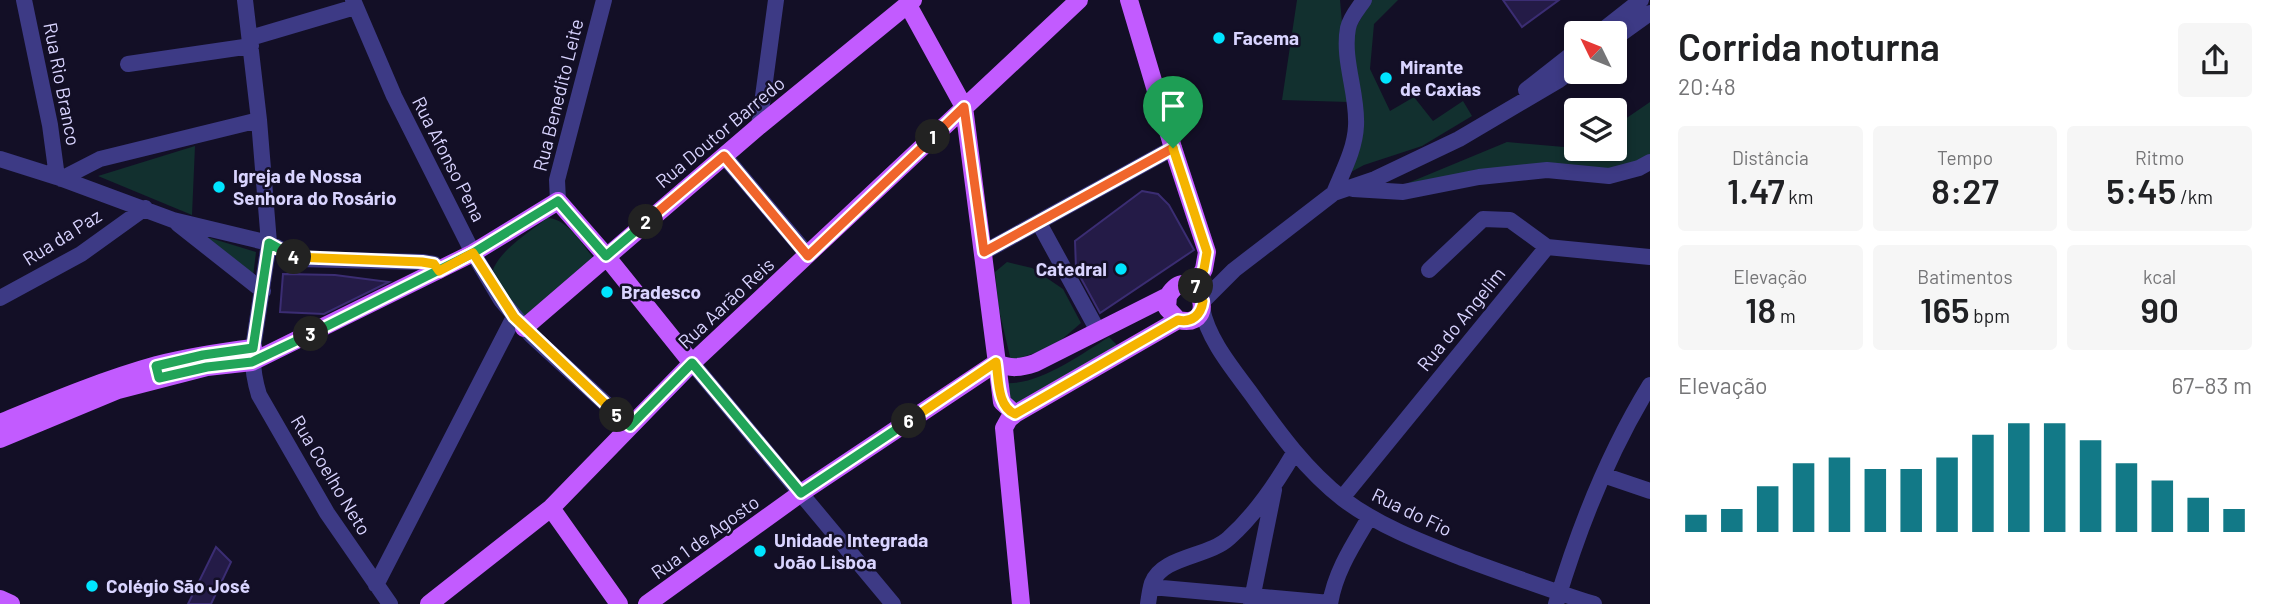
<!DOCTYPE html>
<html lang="pt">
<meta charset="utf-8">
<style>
:root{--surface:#fff;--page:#f6f6f6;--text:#202124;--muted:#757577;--accent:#127987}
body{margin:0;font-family:Barlow,sans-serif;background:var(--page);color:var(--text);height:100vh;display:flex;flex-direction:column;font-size:26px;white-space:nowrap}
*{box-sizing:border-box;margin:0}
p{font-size:23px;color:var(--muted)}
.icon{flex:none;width:38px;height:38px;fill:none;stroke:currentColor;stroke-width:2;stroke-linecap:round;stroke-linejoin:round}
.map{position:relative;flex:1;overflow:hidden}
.sheet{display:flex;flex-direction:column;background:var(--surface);width:630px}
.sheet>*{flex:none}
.needle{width:46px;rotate:313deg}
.fabs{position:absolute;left:1564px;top:21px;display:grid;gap:14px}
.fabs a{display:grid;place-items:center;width:63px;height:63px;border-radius:7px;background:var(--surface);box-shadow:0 4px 10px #0003;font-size:35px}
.pin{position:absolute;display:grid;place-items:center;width:60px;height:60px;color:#fff;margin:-72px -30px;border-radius:50% 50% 50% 0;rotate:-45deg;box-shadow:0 0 7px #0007}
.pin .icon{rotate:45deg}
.km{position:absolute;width:35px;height:35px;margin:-18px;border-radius:50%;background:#222;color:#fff;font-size:19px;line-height:35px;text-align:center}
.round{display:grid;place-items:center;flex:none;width:74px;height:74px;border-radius:7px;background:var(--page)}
.head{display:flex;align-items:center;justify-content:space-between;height:119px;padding:0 28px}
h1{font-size:38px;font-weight:600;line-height:52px}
.stats{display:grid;grid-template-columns:repeat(3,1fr);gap:10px;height:119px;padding:7px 28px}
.stats div{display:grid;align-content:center;border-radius:7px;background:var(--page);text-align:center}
.stats b{font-size:35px;font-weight:600}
.stats small{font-size:19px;font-weight:400}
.stats p{font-size:19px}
.chart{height:196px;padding:14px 28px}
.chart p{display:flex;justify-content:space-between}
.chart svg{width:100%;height:126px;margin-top:7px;stroke:var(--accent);stroke-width:6}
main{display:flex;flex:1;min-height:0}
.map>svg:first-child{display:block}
</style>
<main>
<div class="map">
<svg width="1650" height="604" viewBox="0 0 1650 604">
<rect width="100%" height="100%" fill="#130f26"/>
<path fill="#12302f" d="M1297,0h43l9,102 -67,-2z
M1371,0h27l-24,24 -4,45 20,42 24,-14 19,24 30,-20 9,15 -50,30 -58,19 -13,7 1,-137z
M1650,102v59l-8,6 -246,21 111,-46 57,5 13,-9v11h38v-23z
M195,146l-3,69 -94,-39z
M547,218c21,0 36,28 49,43l-59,56 -16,-1 -29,-44c8,-23 37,-39 55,-54z
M197,234l59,18 -4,33z
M1007,262l25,6 31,21 18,34 -28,24 -42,14 -12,-51 -4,-38z
M1109,337l11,11 -106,62 -10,-27c34,3 76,-28 105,-46z"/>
<path fill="#241b47" stroke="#3b2d73" stroke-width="2" d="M1503,0h56l-37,27z
M1142,191l16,3 11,11 25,45 -94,63 -24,-44 -1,-28z
M283,274l52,1 54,7 -65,32 -44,-2z
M216,547l15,15 -20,42h-23z"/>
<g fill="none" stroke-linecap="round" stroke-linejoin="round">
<path stroke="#3d3a85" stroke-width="16" d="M24,0l26,125 7,52
M245,0l14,120 10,123 -16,105c-1,16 1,31 6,47l68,118 63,91
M353,0l41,96 79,157 28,47 30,35 99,91
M1599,33l42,-33
M250,38l105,-31
M1615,38l35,-25
M128,64l123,-18
M1526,90l51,-40
M759,126l17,-126
M724,156l84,99
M0,159l57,18 116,43 96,23 30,16 123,3 12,2 5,7
M61,179l39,-20 159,-39
M1353,189l50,3 76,-15 68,-7 62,6 30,-8 11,-6
M1334,193c9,-22 21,-44 22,-67 2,-32 -14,-66 -8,-98 2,-10 10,-19 16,-28
M558,201l-1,-21 47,-180
M1039,223l59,108
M178,224l85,67
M984,252l189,-104
M1429,270l54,-51 27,1 37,27
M0,298l81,-44 64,-46
M1203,301l31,-31 100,-77 41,-14 84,-40 100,-59 18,-13
M1202,308c6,32 31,61 50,87 27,38 54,75 91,104 36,27 78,43 119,59 44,16 87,32 132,46
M692,363l201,241
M1603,475l47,16
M1342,498l205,-251 103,10
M376,585l138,-268
M1151,587l179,16
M1148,604c1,-7 2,-15 4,-21 10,-27 57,-26 77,-45 27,-24 47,-54 65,-85
M1251,604l23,-114
M1330,604c5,-32 23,-59 39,-86
M1556,604c22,-74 54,-154 94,-219"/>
<path stroke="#c25bff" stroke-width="18" d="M1129,0l44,148 34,104 -3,17 -10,19
M908,5l56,102 38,295 13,12
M524,328l235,-202 154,-126
M0,423c51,-21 103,-43 157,-58 32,-8 64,-13 96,-17
M0,439l118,-49 89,-23 45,-5 221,-109 85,-52 48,55 86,107
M551,508l68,96
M0,599l11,5
M429,604l122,-96 141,-145 387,-363
M647,604l154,-111 195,-130c15,6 24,5 39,0l133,-67c25,-40 56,34 10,24l-11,-12 1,-12
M1021,604l-17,-176 5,-9 6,-5 163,-94"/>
</g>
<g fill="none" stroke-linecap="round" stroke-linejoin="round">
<defs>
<path id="split-1" d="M933,137l31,-30 20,145 189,-104"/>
<path id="split-2" d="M646,222l78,-66 84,100 125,-119"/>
<path id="split-3" d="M311,334l162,-81 85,-52 48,55 40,-34"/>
<path id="split-4" d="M294,257l-25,-14 -16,105 -50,7 -47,11 3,12 48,-11 45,-5 59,-28"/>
<path id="split-5" d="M294,257l128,5 12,2 5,7 34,-18 41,64 103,98"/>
<path id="split-6" d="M617,415l13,11 62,-63 109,130 108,-72"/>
<path id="split-7" d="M909,421l87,-59c3,18 1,44 19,52l163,-94c14,3 23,-5 25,-19l-8,-13 1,-2"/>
<path id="split-8" d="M1173,148l34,104 -3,17 -8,17"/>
</defs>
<use href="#split-1" stroke="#fff" stroke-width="14"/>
<use href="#split-2" stroke="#fff" stroke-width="14"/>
<use href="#split-3" stroke="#fff" stroke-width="14"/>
<use href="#split-4" stroke="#fff" stroke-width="14"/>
<use href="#split-5" stroke="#fff" stroke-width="14"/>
<use href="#split-6" stroke="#fff" stroke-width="14"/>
<use href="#split-7" stroke="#fff" stroke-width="14"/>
<use href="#split-8" stroke="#fff" stroke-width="14"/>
<use href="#split-1" stroke="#f0652b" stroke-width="9"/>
<use href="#split-2" stroke="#f0652b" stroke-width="9"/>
<use href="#split-3" stroke="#22a559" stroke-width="9"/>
<use href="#split-4" stroke="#22a559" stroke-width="9"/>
<use href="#split-5" stroke="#f5b400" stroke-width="9"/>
<use href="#split-6" stroke="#22a559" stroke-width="9"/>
<use href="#split-7" stroke="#f5b400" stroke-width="9"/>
<use href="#split-8" stroke="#f5b400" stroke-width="9"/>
</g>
<g fill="#00e5ff" stroke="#130f26" stroke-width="2.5">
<circle cx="1219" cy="38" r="7"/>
<circle cx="1386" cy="78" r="7"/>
<circle cx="219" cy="187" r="7"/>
<circle cx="1121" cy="269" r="7"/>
<circle cx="607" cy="292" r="7"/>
<circle cx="760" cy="551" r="7"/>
<circle cx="92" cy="586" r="7"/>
</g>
<g text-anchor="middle" stroke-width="5" stroke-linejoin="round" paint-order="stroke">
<g font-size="19" font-weight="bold" fill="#d9d4ff" stroke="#130f26" text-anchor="start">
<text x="1233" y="45">Facema</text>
<text x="1400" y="74">Mirante<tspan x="1400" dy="22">de Caxias</tspan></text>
<text x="233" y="183">Igreja de Nossa<tspan x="233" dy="22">Senhora do Rosário</tspan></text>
<text x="1107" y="276" text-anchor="end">Catedral</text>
<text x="621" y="299">Bradesco</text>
<text x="774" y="547">Unidade Integrada<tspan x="774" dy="22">João Lisboa</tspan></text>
<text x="106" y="593">Colégio São José</text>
</g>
<g font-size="19" fill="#d9d4ff" stroke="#130f26">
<text transform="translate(62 84) rotate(79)" y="7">Rua Rio Branco</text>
<text transform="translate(558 95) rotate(-76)" y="7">Rua Benedito Leite</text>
<text transform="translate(720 132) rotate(-40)" y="7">Rua Doutor Barredo</text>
<text transform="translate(449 159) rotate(63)" y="7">Rua Afonso Pena</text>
<text transform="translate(62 237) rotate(-32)" y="7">Rua da Paz</text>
<text transform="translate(726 303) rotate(-43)" y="7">Rua Aarão Reis</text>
<text transform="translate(1461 319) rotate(-51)" y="7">Rua do Angelim</text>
<text transform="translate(331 475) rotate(59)" y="7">Rua Coelho Neto</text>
<text transform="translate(1412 512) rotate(26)" y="7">Rua do Fio</text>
<text transform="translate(705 537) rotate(-36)" y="7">Rua 1 de Agosto</text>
</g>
</g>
</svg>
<div class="fabs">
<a><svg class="needle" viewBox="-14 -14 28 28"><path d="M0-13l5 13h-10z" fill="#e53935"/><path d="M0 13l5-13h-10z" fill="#757577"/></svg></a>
<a><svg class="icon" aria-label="layers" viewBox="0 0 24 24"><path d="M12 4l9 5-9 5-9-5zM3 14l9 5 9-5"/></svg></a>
</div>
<div class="pin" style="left:1173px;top:148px;background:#1e9e55"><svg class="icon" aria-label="arrive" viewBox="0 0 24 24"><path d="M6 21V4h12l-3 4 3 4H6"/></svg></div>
<b class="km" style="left:933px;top:137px">1</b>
<b class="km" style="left:646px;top:222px">2</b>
<b class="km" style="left:311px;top:334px">3</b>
<b class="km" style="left:294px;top:257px">4</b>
<b class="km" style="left:617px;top:415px">5</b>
<b class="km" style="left:909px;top:421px">6</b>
<b class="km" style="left:1196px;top:286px">7</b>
</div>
<section class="sheet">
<div class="head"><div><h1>Corrida noturna</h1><p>20:48</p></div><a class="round"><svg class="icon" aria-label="share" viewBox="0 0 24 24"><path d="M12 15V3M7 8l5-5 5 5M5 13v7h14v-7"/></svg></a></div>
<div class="stats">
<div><p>Distância</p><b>1.47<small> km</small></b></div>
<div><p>Tempo</p><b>8:27</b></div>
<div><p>Ritmo</p><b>5:45<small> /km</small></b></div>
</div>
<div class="stats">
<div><p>Elevação</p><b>18<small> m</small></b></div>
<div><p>Batimentos</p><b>165<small> bpm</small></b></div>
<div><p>kcal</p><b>90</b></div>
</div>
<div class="chart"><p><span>Elevação</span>67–83 m</p>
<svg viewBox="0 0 160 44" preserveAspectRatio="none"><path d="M5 44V38M15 44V36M25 44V28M35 44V20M45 44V18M55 44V22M65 44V22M75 44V18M85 44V10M95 44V6M105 44V6M115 44V12M125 44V20M135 44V26M145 44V32M155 44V36"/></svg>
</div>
</section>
</main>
